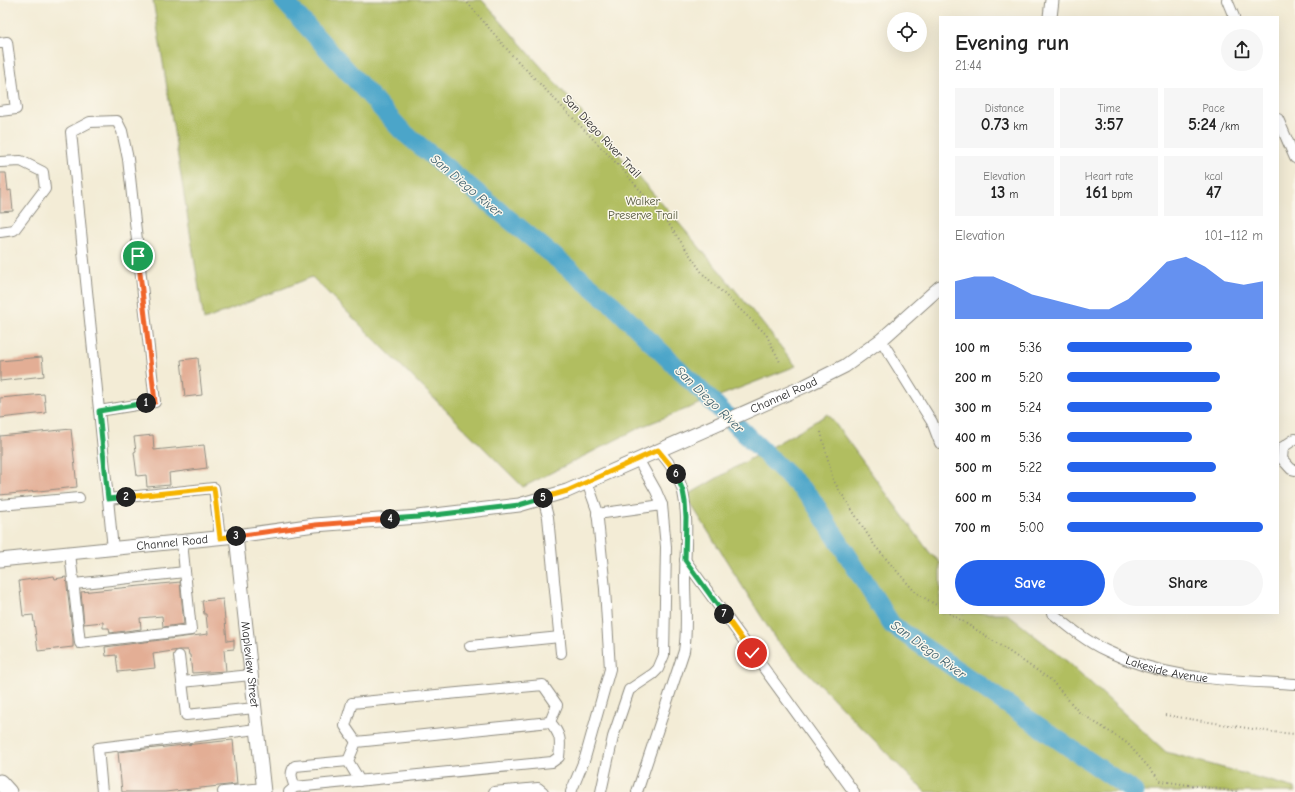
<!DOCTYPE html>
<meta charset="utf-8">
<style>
:root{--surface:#fff;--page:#f6f6f6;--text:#222;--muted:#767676;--accent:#2563eb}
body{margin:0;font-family:"Comic Neue",sans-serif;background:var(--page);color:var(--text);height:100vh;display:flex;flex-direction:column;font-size:15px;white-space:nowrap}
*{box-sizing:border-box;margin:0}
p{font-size:13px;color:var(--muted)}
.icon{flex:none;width:22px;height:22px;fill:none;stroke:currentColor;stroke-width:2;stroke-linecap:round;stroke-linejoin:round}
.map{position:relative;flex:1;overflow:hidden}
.sheet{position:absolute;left:939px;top:16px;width:340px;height:598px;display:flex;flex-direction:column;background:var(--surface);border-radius:0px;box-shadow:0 4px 16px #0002}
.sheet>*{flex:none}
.tools{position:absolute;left:887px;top:12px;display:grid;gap:8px}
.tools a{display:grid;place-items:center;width:40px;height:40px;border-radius:50%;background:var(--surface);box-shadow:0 4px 16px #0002;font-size:20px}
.pin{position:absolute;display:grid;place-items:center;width:34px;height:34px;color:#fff;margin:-17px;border:2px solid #fff;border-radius:50%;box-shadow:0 1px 4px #0007}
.km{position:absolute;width:20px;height:20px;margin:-10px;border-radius:50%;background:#222;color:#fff;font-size:11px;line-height:20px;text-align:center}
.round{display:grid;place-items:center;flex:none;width:42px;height:42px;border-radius:21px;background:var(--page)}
.summary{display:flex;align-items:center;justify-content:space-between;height:68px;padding:0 16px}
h1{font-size:22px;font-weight:600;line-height:30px}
.figures{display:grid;grid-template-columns:repeat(3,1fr);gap:6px;height:68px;padding:4px 16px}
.figures div{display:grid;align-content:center;border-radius:0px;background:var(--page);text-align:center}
.figures b{font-size:17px;font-weight:600}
.figures small{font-size:11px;font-weight:400}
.figures p{font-size:11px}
.chart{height:112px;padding:8px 16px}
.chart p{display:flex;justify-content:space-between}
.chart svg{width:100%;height:72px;margin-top:4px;fill:var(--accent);opacity:.7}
.cta{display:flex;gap:8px;margin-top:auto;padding:8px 16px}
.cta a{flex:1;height:46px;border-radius:24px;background:var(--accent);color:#fff;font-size:16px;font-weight:600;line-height:46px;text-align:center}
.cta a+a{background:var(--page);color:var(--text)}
ul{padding:0 16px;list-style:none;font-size:13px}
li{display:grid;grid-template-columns:64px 48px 1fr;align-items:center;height:30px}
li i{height:10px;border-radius:5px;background:var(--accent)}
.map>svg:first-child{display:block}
</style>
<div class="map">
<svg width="1295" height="792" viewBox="0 0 1295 792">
<rect width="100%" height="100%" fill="#fbf7ec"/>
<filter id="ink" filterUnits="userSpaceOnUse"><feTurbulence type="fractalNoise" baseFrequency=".025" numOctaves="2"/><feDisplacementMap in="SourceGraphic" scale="8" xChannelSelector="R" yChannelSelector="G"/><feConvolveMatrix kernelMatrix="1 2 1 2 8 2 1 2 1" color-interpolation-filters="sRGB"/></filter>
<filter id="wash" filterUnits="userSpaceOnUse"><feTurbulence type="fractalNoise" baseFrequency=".012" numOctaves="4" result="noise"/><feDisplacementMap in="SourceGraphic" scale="16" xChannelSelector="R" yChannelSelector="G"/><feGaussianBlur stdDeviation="0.9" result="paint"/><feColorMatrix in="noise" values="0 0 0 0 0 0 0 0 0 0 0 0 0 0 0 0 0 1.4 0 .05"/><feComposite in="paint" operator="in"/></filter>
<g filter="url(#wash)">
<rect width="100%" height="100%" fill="#f3ecd6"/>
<path fill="#b1be60" stroke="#6e7446" d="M153,0h329c106,121 216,239 314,366l-153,60 -120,61 -211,-210 -108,43z
M828,414l102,139 10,9v51h66l62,49 98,90 129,36v4h-370l-149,-152 -90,-144z"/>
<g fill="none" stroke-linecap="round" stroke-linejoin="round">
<path stroke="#4ba5c9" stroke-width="19" d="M283,0l119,131 211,174 198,193 81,127 242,167"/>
</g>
<g id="blocks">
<path fill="#e3ae95" d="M0,173h6l2,18 3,-1 2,21 -13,1z
M42,357l2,19 -44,5v-20z
M198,358l4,37 -17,2 -4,-37z
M44,394l2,19 -46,5v-20z
M71,429l6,58 -77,8v-59z
M153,435l1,15 50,-5 3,23 -38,5 1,12 -23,2 -1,-12 -9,1 -3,-24 2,-1 -2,-14z
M54,576l1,3 11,-2 7,62v8l-35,4 -5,-36 -10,1 -4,-35z
M180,582l4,42 -21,3 -1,-11 -22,2 1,11 -31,4 -1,-5h-6v-6l-19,2 -3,-32z
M223,599l4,42 7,-1v9l-10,1 2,21 -34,2 -2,-18h-1l-1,-5h-9l-26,4 2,14 -37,4 -2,-17 -10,1 -1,-9 103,-13 -2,-20h-2l-2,-13z
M233,740l4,44 -72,8h-43l-4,-40z"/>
</g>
</g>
<g filter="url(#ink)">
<use href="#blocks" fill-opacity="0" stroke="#8f8c80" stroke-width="1"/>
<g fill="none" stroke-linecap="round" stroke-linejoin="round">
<defs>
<g id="minor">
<path d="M1227,0l7,17"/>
<path d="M0,43l7,-1 9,67 -16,2"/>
<path d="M1278,119l17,39"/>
<path d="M0,162l21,-1 22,11 2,17 -31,41 -14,2"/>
<path d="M881,340l51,82 8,21"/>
<path d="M99,411l56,-9 -27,-243 -6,-28 -5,-10 -27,1 -19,10 42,417"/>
<path d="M1295,439l-12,8 -1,12 9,10 4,1"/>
<path d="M543,498l5,19 13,136"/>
<path d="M108,499l106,-11 6,50"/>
<path d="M0,505l79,-7"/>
<path d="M597,514l65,-9 -6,-14 -18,-32"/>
<path d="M70,553l10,90 111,-13 -9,-88"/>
<path d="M685,560l169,232"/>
<path d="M74,584l111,-12"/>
<path id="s1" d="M1052,613c17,14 35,29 55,38 61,30 123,29 188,33"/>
<path d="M470,646l90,-9"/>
<path d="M179,656l7,59 69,-7"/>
<path d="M182,682l69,-7"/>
<path d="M356,742l-11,-16 7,-23 191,-18 14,20 -7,17"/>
<path d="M295,787c-3,-8 -6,-14 0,-21l53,-5"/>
<path d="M102,792l-4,-44 159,-19"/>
<path d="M223,792l41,-4"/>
<path d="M289,792l6,-5 257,-25 7,-5c2,-17 2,-22 -9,-35l-194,20 -8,19 12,20"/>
<path d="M494,792l44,-4 5,4"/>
<path d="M571,792l14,-34 25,-89 -5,-80 -8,-79 -10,-28"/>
<path d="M601,792l12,-55 16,-47 24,-16 5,-5 6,-14 2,-108 -4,-42"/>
<path d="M637,792l47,-141c4,-23 1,-47 1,-71 0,-28 4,-61 -2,-88 -4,-17 -14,-30 -25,-42"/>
</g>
<g id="major">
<path d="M1050,17l2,-17"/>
<path id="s2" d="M236,536l28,256"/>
<path id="s3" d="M0,560l236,-24 79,-11 103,-8 101,-12 48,-14 240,-106 38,-19 36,-26 59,-53"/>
</g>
<path id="highway" d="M0,782l9,10"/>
</defs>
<use href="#minor" stroke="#8f8c80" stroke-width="12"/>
<use href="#major" stroke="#8f8c80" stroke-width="15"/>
<use href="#highway" stroke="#8f8c80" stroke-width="17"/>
<path stroke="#8f8c80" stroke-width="2" stroke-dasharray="1 3" stroke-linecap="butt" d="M465,0l47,55 111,115 47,56 33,48 63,60 14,28
M821,432l12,48 42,66 41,47 24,14
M949,613l34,21 68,46 28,32 48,31 34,38 78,11
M1165,715l107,17 23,2"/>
<use href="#minor" stroke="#fff" stroke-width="10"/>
<use href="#major" stroke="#fff" stroke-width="13"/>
<use href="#highway" stroke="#fff" stroke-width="15"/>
</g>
</g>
<g fill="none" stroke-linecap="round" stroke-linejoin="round" filter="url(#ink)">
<defs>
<path id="split-1" d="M138,256l17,146 -9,1"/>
<path id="split-2" d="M126,497l-18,2 -9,-88 47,-8"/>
<path id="split-3" d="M126,497l88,-9 6,50 16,-2"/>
<path id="split-4" d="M236,536l79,-11 75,-6"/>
<path id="split-5" d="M390,519l28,-2 101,-12 24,-7"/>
<path id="split-6" d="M543,498l24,-7 91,-41 14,17 4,7"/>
<path id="split-7" d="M676,474l7,17 2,11 1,16 -1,42 39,54"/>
<path id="split-8" d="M724,614l28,39"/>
</defs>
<use href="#split-1" stroke="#fff" stroke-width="8"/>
<use href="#split-2" stroke="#fff" stroke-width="8"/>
<use href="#split-3" stroke="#fff" stroke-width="8"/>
<use href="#split-4" stroke="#fff" stroke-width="8"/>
<use href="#split-5" stroke="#fff" stroke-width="8"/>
<use href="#split-6" stroke="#fff" stroke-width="8"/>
<use href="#split-7" stroke="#fff" stroke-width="8"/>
<use href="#split-8" stroke="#fff" stroke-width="8"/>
<use href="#split-1" stroke="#f0652b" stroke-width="5"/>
<use href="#split-2" stroke="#22a559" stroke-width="5"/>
<use href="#split-3" stroke="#f5b400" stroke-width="5"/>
<use href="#split-4" stroke="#f0652b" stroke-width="5"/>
<use href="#split-5" stroke="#22a559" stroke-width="5"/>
<use href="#split-6" stroke="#f5b400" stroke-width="5"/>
<use href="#split-7" stroke="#22a559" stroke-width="5"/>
<use href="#split-8" stroke="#f5b400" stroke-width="5"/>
</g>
<g text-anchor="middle" stroke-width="3" stroke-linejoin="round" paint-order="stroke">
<g font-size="12" fill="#2b2b2b" stroke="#fbf7ec">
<text transform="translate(602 136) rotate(47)" y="4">San Diego River Trail</text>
<text dy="4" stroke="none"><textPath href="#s3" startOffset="809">Channel Road</textPath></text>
<text dy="4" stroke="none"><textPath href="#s3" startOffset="173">Channel Road</textPath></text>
<text dy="4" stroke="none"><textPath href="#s2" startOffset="129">Mapleview Street</textPath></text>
<text dy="4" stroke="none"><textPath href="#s1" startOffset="130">Lakeside Avenue</textPath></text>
</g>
<g font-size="12" fill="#53573b" stroke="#fbf7ec">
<text x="643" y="205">Walker<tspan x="643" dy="14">Preserve Trail</tspan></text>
</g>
<g font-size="13" font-style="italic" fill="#385c6a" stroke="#fbf7ec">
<text transform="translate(467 185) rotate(40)" y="5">San Diego River</text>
<text transform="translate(710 399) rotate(44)" y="5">San Diego River</text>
<text transform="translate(929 649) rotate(36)" y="5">San Diego River</text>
</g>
</g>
</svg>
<div class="tools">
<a><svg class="icon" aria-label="locate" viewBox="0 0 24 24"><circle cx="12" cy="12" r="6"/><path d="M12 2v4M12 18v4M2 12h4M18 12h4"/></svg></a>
</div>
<div class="pin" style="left:138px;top:256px;background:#1e9e55"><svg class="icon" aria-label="arrive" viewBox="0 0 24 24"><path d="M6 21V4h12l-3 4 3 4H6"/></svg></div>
<div class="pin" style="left:752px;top:653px;background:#d93025"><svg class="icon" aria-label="check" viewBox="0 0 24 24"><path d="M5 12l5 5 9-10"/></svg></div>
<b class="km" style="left:146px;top:403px">1</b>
<b class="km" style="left:126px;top:497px">2</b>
<b class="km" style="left:236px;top:536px">3</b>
<b class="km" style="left:390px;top:519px">4</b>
<b class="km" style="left:543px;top:498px">5</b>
<b class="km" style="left:676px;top:474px">6</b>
<b class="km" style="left:724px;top:614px">7</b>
<section class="sheet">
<div class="summary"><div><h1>Evening run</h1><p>21:44</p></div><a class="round"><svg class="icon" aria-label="share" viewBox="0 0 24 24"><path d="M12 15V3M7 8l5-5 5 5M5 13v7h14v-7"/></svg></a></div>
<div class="figures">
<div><p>Distance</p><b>0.73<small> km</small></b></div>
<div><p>Time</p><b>3:57</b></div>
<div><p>Pace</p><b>5:24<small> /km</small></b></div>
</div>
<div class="figures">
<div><p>Elevation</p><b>13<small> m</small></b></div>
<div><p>Heart rate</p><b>161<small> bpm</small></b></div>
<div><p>kcal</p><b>47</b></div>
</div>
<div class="chart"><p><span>Elevation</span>101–112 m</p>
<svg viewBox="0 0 160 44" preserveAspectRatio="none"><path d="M0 44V21L10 18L20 18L30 23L40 29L50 32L60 35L70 38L80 38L90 32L100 21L110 9L120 6L130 12L140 21L150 23L160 21V44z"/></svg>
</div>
<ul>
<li><b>100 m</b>5:36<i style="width:64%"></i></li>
<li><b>200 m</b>5:20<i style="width:78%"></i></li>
<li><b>300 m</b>5:24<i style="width:74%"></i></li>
<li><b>400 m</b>5:36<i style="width:64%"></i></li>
<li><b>500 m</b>5:22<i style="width:76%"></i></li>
<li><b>600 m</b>5:34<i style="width:66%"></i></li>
<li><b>700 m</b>5:00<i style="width:100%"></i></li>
</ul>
<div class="cta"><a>Save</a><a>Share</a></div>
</section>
</div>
